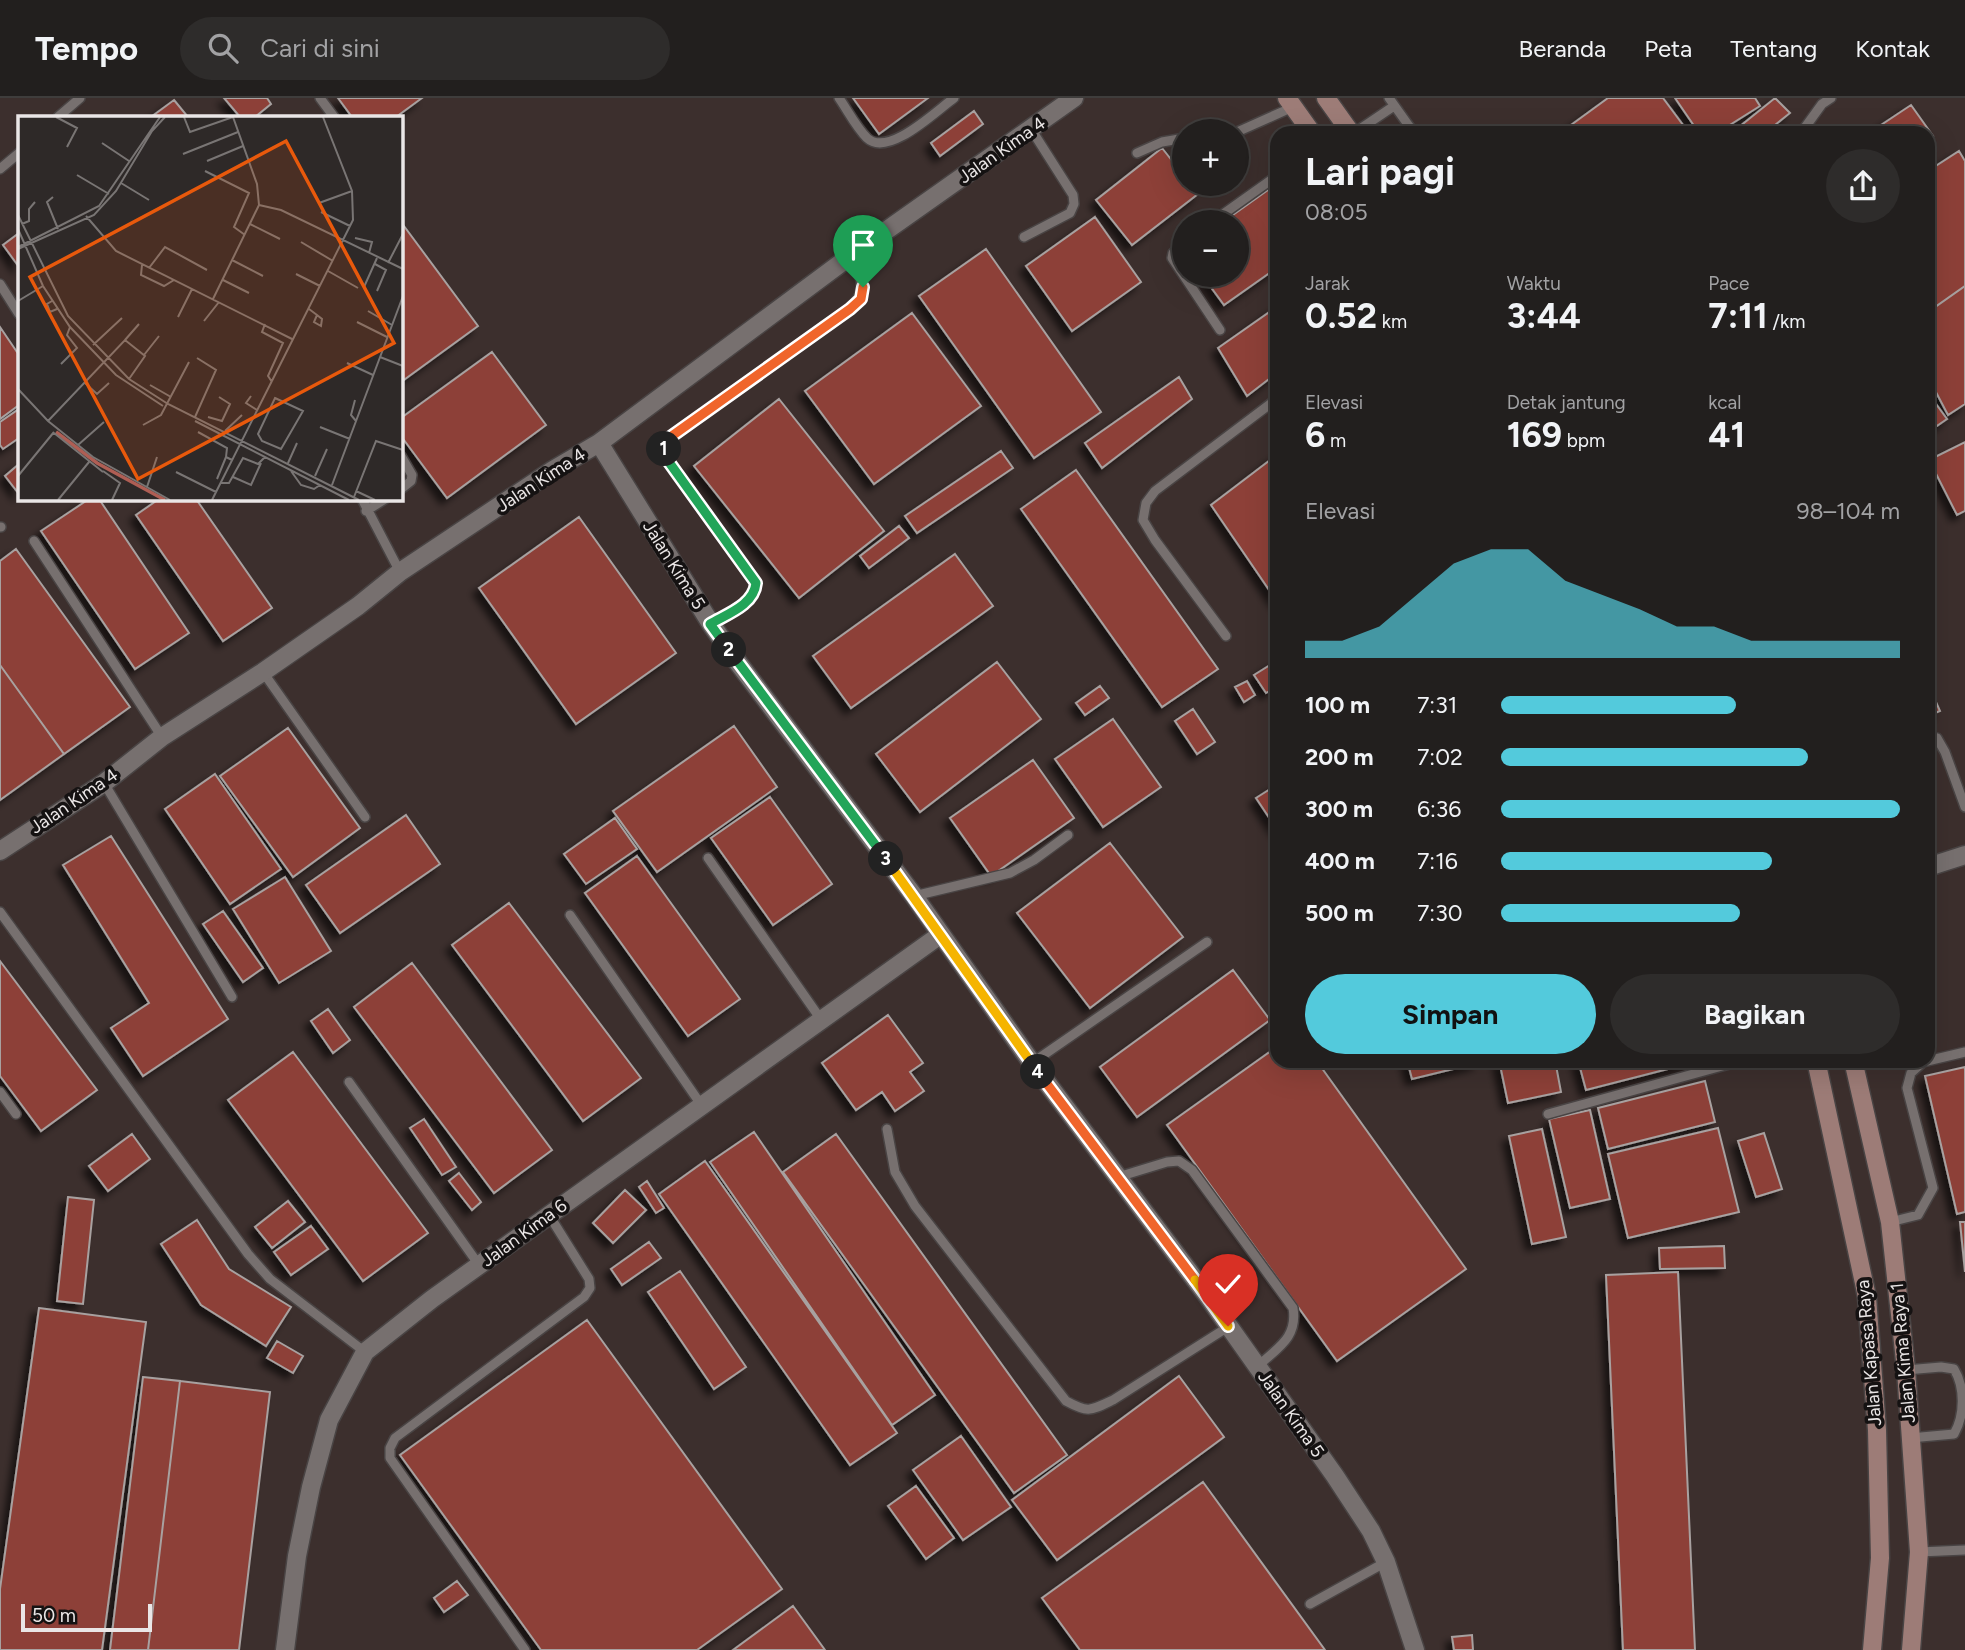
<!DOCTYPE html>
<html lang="id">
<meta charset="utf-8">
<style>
:root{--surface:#221f1e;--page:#2e2c2b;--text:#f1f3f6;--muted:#a2a2a4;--line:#3f3d3c;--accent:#53cadc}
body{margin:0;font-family:Figtree,sans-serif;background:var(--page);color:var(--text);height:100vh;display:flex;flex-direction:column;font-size:26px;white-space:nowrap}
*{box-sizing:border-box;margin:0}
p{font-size:23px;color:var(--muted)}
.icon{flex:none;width:38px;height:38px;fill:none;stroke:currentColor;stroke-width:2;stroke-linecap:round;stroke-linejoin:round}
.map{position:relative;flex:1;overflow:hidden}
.sheet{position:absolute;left:1270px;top:28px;width:665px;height:942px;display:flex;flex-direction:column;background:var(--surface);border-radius:21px;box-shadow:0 7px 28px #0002,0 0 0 2px var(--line)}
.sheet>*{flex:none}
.buttons{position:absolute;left:1172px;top:21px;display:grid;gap:14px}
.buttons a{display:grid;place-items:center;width:77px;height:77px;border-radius:50%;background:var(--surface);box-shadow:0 7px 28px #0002,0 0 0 2px var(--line);font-size:35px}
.scale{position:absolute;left:21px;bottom:18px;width:131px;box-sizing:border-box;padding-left:7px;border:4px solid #eae6e6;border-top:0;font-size:19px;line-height:24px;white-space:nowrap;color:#eae6e6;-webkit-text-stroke:5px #151212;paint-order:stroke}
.pin{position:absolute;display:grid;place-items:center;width:60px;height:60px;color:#fff;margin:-72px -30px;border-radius:50% 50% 50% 0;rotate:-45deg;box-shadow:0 0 7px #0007}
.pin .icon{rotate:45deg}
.km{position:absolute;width:35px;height:35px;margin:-18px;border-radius:50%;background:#222;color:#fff;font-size:19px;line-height:35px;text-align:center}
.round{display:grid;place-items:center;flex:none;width:74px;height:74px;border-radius:37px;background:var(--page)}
.summary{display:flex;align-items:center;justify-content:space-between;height:119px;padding:0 35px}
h1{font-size:38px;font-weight:700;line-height:52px}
.metrics{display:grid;grid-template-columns:repeat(3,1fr);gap:10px;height:119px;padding:7px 35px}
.metrics div{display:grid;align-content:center}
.metrics b{font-size:35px;font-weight:700}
.metrics small{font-size:19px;font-weight:400}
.metrics p{font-size:19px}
.chart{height:196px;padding:14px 35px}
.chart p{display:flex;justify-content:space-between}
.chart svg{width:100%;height:126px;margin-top:7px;fill:var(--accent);opacity:.7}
.button{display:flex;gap:14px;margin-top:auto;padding:14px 35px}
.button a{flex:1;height:80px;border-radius:42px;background:var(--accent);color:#111;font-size:28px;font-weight:700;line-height:80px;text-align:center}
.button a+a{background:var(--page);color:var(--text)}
ul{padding:0 35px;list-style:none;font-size:23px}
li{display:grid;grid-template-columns:112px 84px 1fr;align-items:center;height:52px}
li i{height:18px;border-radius:9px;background:var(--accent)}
header{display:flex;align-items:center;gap:42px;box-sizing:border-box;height:98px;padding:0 35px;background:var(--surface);border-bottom:2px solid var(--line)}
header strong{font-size:33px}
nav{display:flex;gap:38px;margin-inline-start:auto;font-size:24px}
.search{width:490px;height:63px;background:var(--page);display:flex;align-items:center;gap:18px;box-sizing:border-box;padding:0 24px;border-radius:38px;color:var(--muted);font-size:26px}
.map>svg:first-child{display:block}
</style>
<header>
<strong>Tempo</strong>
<div class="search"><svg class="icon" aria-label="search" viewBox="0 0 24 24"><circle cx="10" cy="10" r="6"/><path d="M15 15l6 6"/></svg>Cari di sini</div>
<nav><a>Beranda</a><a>Peta</a><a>Tentang</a><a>Kontak</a></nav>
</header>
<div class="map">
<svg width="1965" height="1552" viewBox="0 0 1965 1552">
<defs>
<filter id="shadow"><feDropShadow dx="-6" dy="6" stdDeviation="3.5" flood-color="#0009"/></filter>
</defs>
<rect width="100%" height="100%" fill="#2e2928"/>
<path fill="#3c2f2d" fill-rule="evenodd" d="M0,0h1965v1552h-1965zM19,19h382v382h-382zM1185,33h52v53h-52zM1278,35h650v927h-650zM1185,124h52v53h-52z"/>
<path fill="#8d4037" stroke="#a8a1a0" stroke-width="2" filter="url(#shadow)" d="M224,0h43l4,6 -16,13h-15z
M338,0h84l-26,19h-44z
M853,0h75l-49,36z
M1608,0h55l26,35h-129z
M1675,0h80l5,8 -43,27h-18z
M1775,0l15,15 -25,20h-22l-4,-6z
M174,2l14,17h-37z
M1911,7l22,31 -5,3v-6h-59z
M974,13l9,13 -43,32 -9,-13z
M1162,50l23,29v7h5l8,10 -66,51 -36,-45z
M1959,53l6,10v125l-37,26v-141z
M1275,87l3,4v78l-54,38 -22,-30h35v-53h-14z
M1095,119l46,65 -69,49 -46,-65z
M401,124l77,104 -77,56z
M19,135v34l-16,-22z
M986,151l115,163 -67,46 -115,-162z
M1965,188v118l-17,11 -20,-38v-65z
M1278,208v66l-31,24 -29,-48z
M912,215l69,93 -107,78 -69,-93z
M0,229l19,28v50l-19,14z
M492,254l54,73 -99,73 -46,-62v-18z
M1179,279l13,22 -90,69 -17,-25z
M1928,295l19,26 -19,13z
M779,301l105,132 -85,67 -105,-132z
M19,311v29l-16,11 -3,-4v-23z
M1965,344v69l-8,4 -28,-55z
M1001,353l12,17 -96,65 -12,-17z
M1278,356v149l-67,-98z
M19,366v30l-14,-18z
M1076,372l142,199 -56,38 -141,-198z
M89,401h10l90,134 -54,36 -94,-138z
M159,401h37l76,109 -49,33 -87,-126z
M579,419l97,136 -100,71 -97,-136z
M899,428l10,12 -40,30 -9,-12z
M16,451l114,158 -66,47 -64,-89v-104z
M955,456l38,52 -142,102 -38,-52z
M1278,562v26l-12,7 -12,-18z
M997,564l44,57 -121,93 -44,-58z
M0,567l64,89 -64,46z
M1247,583l8,14 -11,7 -9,-15z
M1928,586l12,27 -12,5z
M1100,588l9,12 -24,17 -9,-12z
M1193,611l22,33 -18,12 -22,-33z
M1113,621l48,68 -58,40 -48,-68z
M734,628l43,61 -120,85 -44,-61z
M288,630l72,100 -67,49 -73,-101z
M1033,662l41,58 -83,58 -41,-58z
M215,676l66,95 -51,35 -65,-95z
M1278,686v47l-22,-33z
M770,699l62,87 -59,41 -62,-87z
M406,717l34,49 -100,69 -34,-48z
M615,720l22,31 -51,35 -22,-30z
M111,738l117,183 -85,57 -32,-48 38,-25 -86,-138z
M1110,745l73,94 -93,71 -73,-95z
M637,758l103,143 -52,37 -103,-143z
M285,779l46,74 -52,32 -46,-74z
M509,805l132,175 -58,43 -131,-176z
M223,813l40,57 -20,14 -40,-58z
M0,863l97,129 -56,41 -41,-55z
M412,865l140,187 -58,43 -140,-186z
M1233,872l37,50 -133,97 -37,-50z
M328,911l22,31 -17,13 -22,-32z
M888,917l35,48 -13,9 14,19 -29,20 -13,-19 -26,18 -34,-47z
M1278,948v14h38l150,209 -129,92 -170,-236z
M293,954l135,181 -65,48 -135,-181z
M1407,962h70l1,3 -66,16z
M1499,962h56l6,32 -53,11z
M1578,962h125l-117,30z
M1965,969v145l-8,2 -32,-138z
M1705,983l10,41 -107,27 -10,-41z
M1590,1012l20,89 -40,9 -21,-89z
M424,1021l32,48 -14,8 -32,-47z
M1718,1030l21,84 -111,26 -20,-84z
M1542,1031l24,108 -34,7 -23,-108z
M754,1034l181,263 -43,30 -182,-263z
M1764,1035l18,56 -26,8 -18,-56z
M132,1036l18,25 -42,32 -19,-25z
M836,1036l231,321 -53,38 -231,-321z
M705,1063l192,272 -47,32 -191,-271z
M459,1075l22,29 -9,8 -23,-29z
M647,1083l17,27 -8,5 -17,-26z
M625,1092l21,20 -33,33 -20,-20z
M68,1099l26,3 -11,104 -26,-3z
M288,1103l17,21 -33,26 -17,-21z
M197,1122l32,49 62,38 -25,39 -65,-41 -40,-61z
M1960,1124h5v50z
M311,1128l17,23 -37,26 -17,-23z
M649,1144l12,16 -39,27 -11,-16z
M1724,1148l1,22 -65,1 -1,-21z
M680,1173l66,96 -32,22 -66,-97z
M1678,1174l17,378h-72l-17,-375z
M39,1210l107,14 -44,328h-102v-61z
M587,1222l195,269 -85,61h-156l-141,-195z
M277,1243l26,15 -10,17 -26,-15z
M1179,1278l45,61 -167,123 -45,-60z
M143,1279l37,4 -32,269h-38z
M180,1283l90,11 -31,258h-91z
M961,1338l50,71 -48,33 -50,-70z
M1203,1384l122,168h-245l-38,-52z
M916,1388l38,52 -28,21 -38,-53z
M457,1483l11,14 -24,17 -10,-14z
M793,1508l32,44h-92z
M1472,1537l1,15h-19l-2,-13z"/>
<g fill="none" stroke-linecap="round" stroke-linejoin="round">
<defs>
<path id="lane" d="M320,0l14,19
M839,0c9,13 17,29 28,40 21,20 69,-27 87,-40
M1389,0l25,35
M58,19l22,-19
M1237,34l56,-25
M1354,35l40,-27
M1801,35l21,-29 9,-6
M1137,55l25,-11 23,-4
M0,71l19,-16
M1212,124l66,-47
M1024,139l46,-24 4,-9 -1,-9 -42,-66
M1185,144l-12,11 -1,5 48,72
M0,186l19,30
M401,358l11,19 -1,6 -10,8
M362,401l38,73
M366,413l19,-12
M0,429h1
M34,443l128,196
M711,526c16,-10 43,-19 45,-41l-91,-124 -1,-11 5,-10 181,-129c19,-19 10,-32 3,-55
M1226,538l-71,-96 -12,-20 3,-17 9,-12 123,-93
M263,574l102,145
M1928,638l9,2 8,14 20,55
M104,685l128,214
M708,760l114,163
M914,798l96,-23 24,-13 34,-25
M0,814l248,342 22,25 95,73
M570,817l132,191
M1032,965l175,-121
M349,984l130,183
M0,994l16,22
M1548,1016l196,-54
M887,1031l8,43 20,34 151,195c22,12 24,10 47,-1l115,-73
M1118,1079l49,-15 12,-1 13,9 101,138c5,30 -16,40 -35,58
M1890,1124l28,-7 15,-27 -26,-100 4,-15 12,-11 42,-10
M1906,1272l35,-3 13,2c11,18 11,46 0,65l-44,4
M1919,1454l46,-2
M1310,1506l76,-42
M525,1552l-135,-192v-10l5,-10 189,-141 6,-9 -1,-9 -40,-64"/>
<path id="street" d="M599,345l112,181 28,40 175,232 118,167 174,231 129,182 36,55 15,31 29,88
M0,753l104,-68 58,-46 101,-65 95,-66 42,-34 153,-102 46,-27 254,-189 221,-156
M1928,769l37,-12
M285,1552l12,-94 14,-69 18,-67 36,-68 67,-53 508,-364"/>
<path id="secondary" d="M1287,0l25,35
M1326,0l25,35
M1816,962l51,237 10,133 3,128 -8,92
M1853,962l37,162 16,148 13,182 -8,98"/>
</defs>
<use href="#lane" stroke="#494444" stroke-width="12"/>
<use href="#street" stroke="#494444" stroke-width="21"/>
<use href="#secondary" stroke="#494444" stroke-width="21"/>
<use href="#lane" stroke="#77706f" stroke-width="9"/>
<use href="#street" stroke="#77706f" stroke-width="18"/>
<use href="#secondary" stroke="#9d7c77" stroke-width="18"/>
</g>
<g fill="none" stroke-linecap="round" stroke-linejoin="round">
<defs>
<path id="split-1" d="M664,351l5,-11 181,-129 11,-10 2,-12"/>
<path id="split-2" d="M664,351l2,9 90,125c-2,22 -29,31 -46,41l19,26"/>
<path id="split-3" d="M729,552l157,209"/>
<path id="split-4" d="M886,761l152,213"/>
<path id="split-5" d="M1038,974l157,208"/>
<path id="split-6" d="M1195,1182l33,46"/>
</defs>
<use href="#split-1" stroke="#fff" stroke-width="14"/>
<use href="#split-2" stroke="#fff" stroke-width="14"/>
<use href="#split-3" stroke="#fff" stroke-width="14"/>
<use href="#split-4" stroke="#fff" stroke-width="14"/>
<use href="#split-5" stroke="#fff" stroke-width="14"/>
<use href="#split-6" stroke="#fff" stroke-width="14"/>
<use href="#split-1" stroke="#f0652b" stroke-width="9"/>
<use href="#split-2" stroke="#22a559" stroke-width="9"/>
<use href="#split-3" stroke="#22a559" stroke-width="9"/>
<use href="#split-4" stroke="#f5b400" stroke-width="9"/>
<use href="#split-5" stroke="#f0652b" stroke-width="9"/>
<use href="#split-6" stroke="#f5b400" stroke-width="9"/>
</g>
<g text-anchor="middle" stroke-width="7" stroke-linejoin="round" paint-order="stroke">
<g font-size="18" fill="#eae6e6" stroke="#151212">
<text transform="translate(1002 52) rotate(-35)" y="6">Jalan Kima 4</text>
<text transform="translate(541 382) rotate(-33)" y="6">Jalan Kima 4</text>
<text transform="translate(674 467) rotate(58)" y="6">Jalan Kima 5</text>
<text transform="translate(74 703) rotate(-34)" y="6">Jalan Kima 4</text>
<text transform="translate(524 1135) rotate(-36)" y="6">Jalan Kima 6</text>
<text transform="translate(1869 1255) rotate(-95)" y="6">Jalan Kapasa Raya</text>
<text transform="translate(1903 1255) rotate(-95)" y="6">Jalan Kima Raya 1</text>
<text transform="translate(1291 1316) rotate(55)" y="6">Jalan Kima 5</text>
</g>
</g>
<g transform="translate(18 18)">
<rect width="385" height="385" fill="#2e2928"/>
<path fill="none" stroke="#af5e54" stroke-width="3.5" d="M38,316l41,31 68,37"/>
<path fill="none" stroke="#797574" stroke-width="2" d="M38,1l21,11 -10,19M166,1l6,15 43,-15M84,27l27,18M165,38l55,-22M189,45l36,-15M187,55l44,22 -15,34 11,8M59,59l32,19M103,67l28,17M35,81l-6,5 11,27M301,87l33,-12M241,89l22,5 122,59M303,96l29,14M0,99l50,101 61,63 39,25 191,96M68,100l30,35 176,88M4,108l7,-3v-12l6,-7M232,108l30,15M0,113l25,57 27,41 46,48 47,31M337,122l17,4 -3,11M283,126l32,19M0,131l81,-41 61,-89M0,133l76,-34 22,-24 36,-60 13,-14M214,144l31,16M370,147l15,-29M357,148l11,6 -9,21M124,149l-1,10 23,11 10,-6M131,152l16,-21 42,23M310,155l30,17M278,158l24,12M205,164l26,13M346,171l13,-29M195,183l46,-94 -2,-21 -24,-67M0,185l25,-15M34,185l-5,3 3,8 7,-3M291,193l8,6 5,4 -1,7 -7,-4 3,-7M350,195l24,14M160,201l14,-28M186,205l15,-19M339,206l30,15M247,208l-3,8 21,11 -15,33 4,6M107,224l14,-16M75,229l29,-27M126,239l15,-19M362,241l23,9M329,247l26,12M43,248l16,-16 -10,-13 3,-8M66,266l13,12 12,-11M132,269l21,12M0,273l30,32 45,36 77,43M233,280l-5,7 11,7M257,282l28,13 -22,38 -19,-8 -4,-7zM337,284l-4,15 5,6M177,301l21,-47 -19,-12M190,301l14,4 8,-17 -11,-7M30,305l77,-81 20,16 -16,23M177,305l154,79M125,309l18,-10 28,-53M302,311l30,12M207,315l17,-16M180,316l29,16 -1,9M36,317l49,39M60,329l26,-23M270,347l9,-20M85,355l17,12 -8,17M273,355l10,14 13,4 6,-4M158,356l40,20M0,360l36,-44M297,360l12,-27M215,361l18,8 10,-22M199,363l9,-22 6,3M203,367h8l14,-25 15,6 7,-7M314,369l71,-189M129,371l10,-30M338,375l19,9M336,381l22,-56 27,9M40,384l31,-38M194,384l141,-280 -1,-29 -29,-74"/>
<path fill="#e8590c" fill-opacity="0.15" stroke="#e8590c" stroke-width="3.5" d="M268,25l108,202 -256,136 -108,-202z"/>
<rect width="385" height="385" fill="none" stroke="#eae6e6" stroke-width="3.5"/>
</g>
</svg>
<div class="buttons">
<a>+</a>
<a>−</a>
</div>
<div class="scale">50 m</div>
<div class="pin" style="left:863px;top:189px;background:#1e9e55"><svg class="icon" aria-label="arrive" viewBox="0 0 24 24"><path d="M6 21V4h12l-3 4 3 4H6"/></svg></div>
<div class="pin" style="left:1228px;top:1228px;background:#d93025"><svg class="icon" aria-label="check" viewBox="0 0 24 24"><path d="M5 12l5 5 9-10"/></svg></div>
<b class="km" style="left:664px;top:351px">1</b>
<b class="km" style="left:729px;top:552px">2</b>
<b class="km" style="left:886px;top:761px">3</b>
<b class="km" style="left:1038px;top:974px">4</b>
<section class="sheet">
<div class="summary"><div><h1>Lari pagi</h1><p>08:05</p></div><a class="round"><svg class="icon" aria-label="share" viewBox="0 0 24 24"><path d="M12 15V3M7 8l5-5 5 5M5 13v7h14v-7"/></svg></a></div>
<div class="metrics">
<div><p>Jarak</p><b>0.52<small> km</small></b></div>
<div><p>Waktu</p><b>3:44</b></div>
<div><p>Pace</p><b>7:11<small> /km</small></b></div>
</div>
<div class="metrics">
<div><p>Elevasi</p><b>6<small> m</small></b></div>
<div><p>Detak jantung</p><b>169<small> bpm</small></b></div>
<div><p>kcal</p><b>41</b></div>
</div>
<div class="chart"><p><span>Elevasi</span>98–104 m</p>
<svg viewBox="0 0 160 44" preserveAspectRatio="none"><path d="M0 44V38L10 38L20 33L30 22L40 11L50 6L60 6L70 17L80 22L90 27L100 33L110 33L120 38L130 38L140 38L150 38L160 38V44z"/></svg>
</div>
<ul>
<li><b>100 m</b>7:31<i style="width:59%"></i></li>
<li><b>200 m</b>7:02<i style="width:77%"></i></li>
<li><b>300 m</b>6:36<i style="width:100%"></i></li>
<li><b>400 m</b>7:16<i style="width:68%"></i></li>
<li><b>500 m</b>7:30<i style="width:60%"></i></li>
</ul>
<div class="button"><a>Simpan</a><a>Bagikan</a></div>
</section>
</div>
